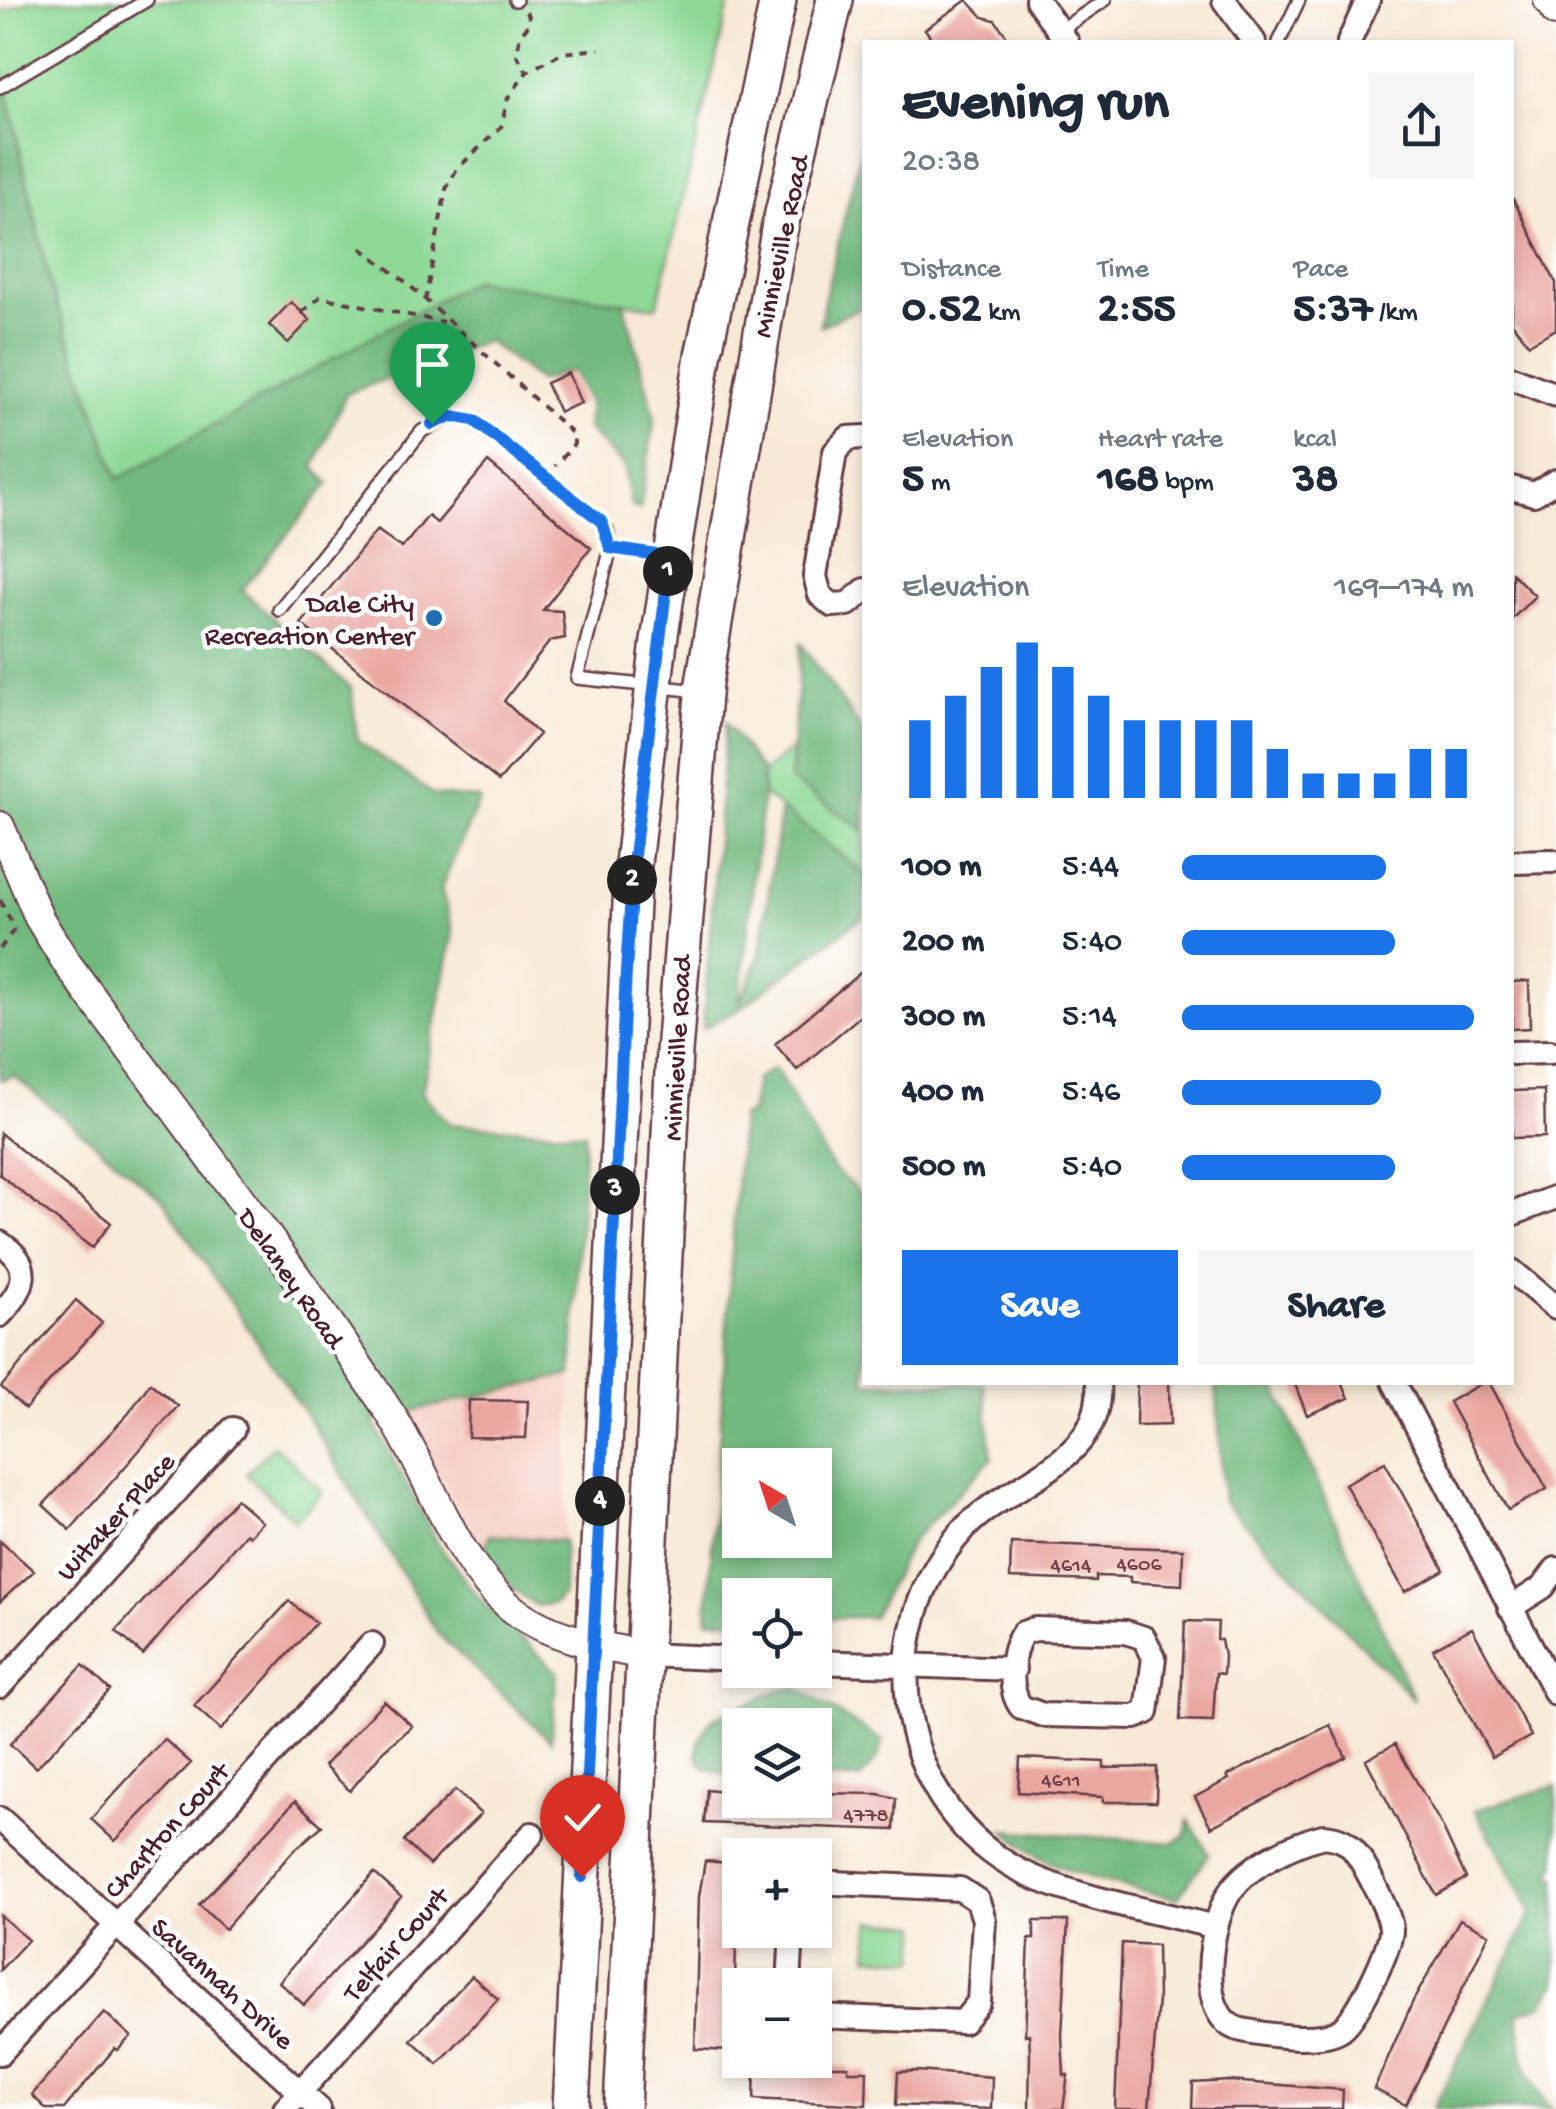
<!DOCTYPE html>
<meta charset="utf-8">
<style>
:root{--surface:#fff;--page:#f6f6f7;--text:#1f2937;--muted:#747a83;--accent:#1a73e8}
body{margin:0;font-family:"Gochi Hand",sans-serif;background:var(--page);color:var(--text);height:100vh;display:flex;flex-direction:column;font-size:38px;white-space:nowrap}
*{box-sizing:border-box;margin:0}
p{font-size:32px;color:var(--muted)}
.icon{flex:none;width:55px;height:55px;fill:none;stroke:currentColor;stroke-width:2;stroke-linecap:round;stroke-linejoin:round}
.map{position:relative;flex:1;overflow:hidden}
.sheet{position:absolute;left:862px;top:40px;width:652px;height:1345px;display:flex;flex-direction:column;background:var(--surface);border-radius:0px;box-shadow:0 5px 15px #0003}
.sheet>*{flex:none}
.needle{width:65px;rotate:321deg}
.buttons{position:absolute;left:722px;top:1448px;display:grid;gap:20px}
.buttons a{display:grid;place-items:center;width:110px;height:110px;border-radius:0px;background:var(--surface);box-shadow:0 5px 15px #0003;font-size:50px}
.pin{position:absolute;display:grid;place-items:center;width:85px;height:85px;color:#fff;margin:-102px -42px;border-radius:50% 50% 50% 0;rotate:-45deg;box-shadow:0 0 10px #0007}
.pin .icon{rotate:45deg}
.km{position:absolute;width:50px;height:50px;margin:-25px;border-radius:50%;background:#222;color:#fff;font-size:28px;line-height:50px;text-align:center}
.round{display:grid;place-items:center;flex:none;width:105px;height:105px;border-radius:0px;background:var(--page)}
.head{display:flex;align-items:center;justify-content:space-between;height:170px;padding:0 40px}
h1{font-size:55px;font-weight:700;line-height:75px}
.figures{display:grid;grid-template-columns:repeat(3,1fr);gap:15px;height:170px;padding:10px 40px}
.figures div{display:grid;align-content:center}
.figures b{font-size:42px;font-weight:700}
.figures small{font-size:28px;font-weight:400}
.figures p{font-size:28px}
.chart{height:280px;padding:20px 40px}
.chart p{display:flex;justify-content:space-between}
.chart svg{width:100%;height:180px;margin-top:10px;stroke:var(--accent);stroke-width:6}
.action{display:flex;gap:20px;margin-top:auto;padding:20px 40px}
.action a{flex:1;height:115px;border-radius:0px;background:var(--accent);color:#fff;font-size:40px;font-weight:700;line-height:115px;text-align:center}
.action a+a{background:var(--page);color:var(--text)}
ul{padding:0 40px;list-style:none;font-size:32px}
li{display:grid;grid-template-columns:160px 120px 1fr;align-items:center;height:75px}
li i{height:25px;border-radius:12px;background:var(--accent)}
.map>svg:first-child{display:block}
</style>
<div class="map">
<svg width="1556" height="2109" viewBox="0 0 1556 2109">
<rect width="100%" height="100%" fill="#fff"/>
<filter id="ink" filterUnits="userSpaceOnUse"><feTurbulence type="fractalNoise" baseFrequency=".01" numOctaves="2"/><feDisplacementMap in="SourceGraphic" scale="20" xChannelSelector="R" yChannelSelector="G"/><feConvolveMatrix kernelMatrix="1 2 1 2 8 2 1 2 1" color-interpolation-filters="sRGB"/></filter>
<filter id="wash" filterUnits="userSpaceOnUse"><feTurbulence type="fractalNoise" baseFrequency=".0048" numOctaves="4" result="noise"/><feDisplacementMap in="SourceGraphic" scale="40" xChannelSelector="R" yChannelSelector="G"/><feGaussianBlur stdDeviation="2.25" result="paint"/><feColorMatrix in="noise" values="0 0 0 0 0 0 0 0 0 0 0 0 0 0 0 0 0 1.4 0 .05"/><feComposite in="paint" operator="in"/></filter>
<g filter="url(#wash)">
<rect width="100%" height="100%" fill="#f7e9d6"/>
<path fill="#f7d1c7" d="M572,1375l-8,166 -75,-6 -6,21 -79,-144z"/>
<path fill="#8ed996" stroke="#6c7c60" stroke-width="2.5" d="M31,0h699l-73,307 -183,-27 -356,199 -68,-194 -50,-224v-48z
M792,749l-2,31 75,51v43l-102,-80 -1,-22z
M274,1445l49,47 -28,29 -49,-47z
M871,1921l48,4 -3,35 -48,-4z"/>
<path fill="#72b97f" stroke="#5e6c55" stroke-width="2.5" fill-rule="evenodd" d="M0,61l50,224 68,194 356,-199 150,23 31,114 -15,92 -9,-3 -7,-40 -37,-37 2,-25 -17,-34 -33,11 -52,-40 -141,53 -32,74 15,15 -87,107 109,98 7,53 76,54 46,4 -39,89 12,44 -31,161 28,31 135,9 -13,242 -199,45 65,124 40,53 79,75 -6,69 -113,-107 -126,-210 -150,-225 -148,-123 -14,4z
M865,133v173l-45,20 4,-25z
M801,643l64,92v96l-75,-51z
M726,722l36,50 1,22 -24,211 21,-51 21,-146 84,66v41l-127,95 -35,18z
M775,1068l58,101 32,28v185l119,2 8,74 -80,83 -39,76 -58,1v-23h-75v24l-33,1 34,-503 9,-3 6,-35zM740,1465h75v75h-75z
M1216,1383h58l140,317 -191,-199z
M489,1535l75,6 -1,52 -8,10 -18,3 -24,-17 -30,-33z
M797,1688l86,53 -5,17 -18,21 -45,-1v-53h-75v50c-44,-2 -55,-17 -28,-56l70,-30z
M1556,1786v79l-5,11 5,1v107l-14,21 -24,8c3,38 7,69 34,96h-119l99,-197 -57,-102z
M1189,1821l20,33 -32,45c-61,-16 -127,-23 -173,-69l168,13 14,-8z"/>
<g id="blocks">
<path fill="#eaa6a0" d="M967,0l16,17 12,3 16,22h-77l-9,-13z
M1512,197l44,86v46l-27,15 -17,-21z
M291,302l19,18 -22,23 -19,-18z
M568,373l13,30 -22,9 -13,-29z
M488,462l103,86 -48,62 19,1 3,27 -15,3 -46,60 35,33 -40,47 -198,-157 76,-94 25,18 26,-32 9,7z
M1512,573l23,23 -23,23z
M865,969v43l-68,58 -22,-26z
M1529,981l1,47 -18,1v-47z
M1544,1090l1,47 -33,1v-47z
M0,1133l111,90 -19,25 -92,-73z
M76,1300l26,23 -77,86 -24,-22z
M1137,1382h32l1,43 -34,1z
M1294,1382h48l7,16 -42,17z
M1484,1382h5l58,107 -39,21 -59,-108z
M150,1383l28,23 -108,124 -27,-25 86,-92z
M469,1400l59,1 -2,37 -58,-1z
M1385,1462l59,108 -39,22 -60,-108z
M236,1499l26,23 -13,14 -3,-3 -103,122 -27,-24z
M0,1541l34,30 -34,31z
M1011,1543l172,6 -1,36 -52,-3v-5l-34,-1v5l-86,-3z
M289,1601l27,22 -95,107 -27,-24z
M1185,1621l33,1 -1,18h4l3,16 -1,18 -7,-1 -3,48 -33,-1z
M1472,1628l59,108 -39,21 -59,-108z
M83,1665l27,25 -74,78 -26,-24z
M384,1701l28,25 -28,24 -34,41 -26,-25z
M1330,1725l16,32 -135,70 -16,-30 34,-18 -2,-3z
M164,1739l27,24 -76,78 -24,-22z
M1395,1744l47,82 24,52 -30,17 -70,-135z
M1020,1758l84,4v6l53,-1 -1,35h-53v-5l-85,-5z
M707,1789l33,4v7h75l4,-7 59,1 18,4 -2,32 -190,-7z
M455,1790l26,24 -52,51 -25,-24z
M295,1801l27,25 -29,25 -68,78 -26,-24z
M705,1861l34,3 -6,168 -4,19 -34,-2 4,-153z
M374,1873l27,24 -97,108 -25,-23z
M0,1915l28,25 -28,30z
M1460,1919l29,15 -83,171 -32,-16 39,-88z
M1034,1921h34l-6,115 2,39h4l-5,34h-34l1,-56 -1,-19 -4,1 4,-96h5z
M1122,1943l35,2 1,55 -9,109h-34z
M472,1976l26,23 -60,65 -27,-24z
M104,2012l27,24 -13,14 -3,-2 -51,61h-18l-14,-14z
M792,2066h56v5h19l-1,34 -112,-6 1,-32z
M917,2071l75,6 -1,32 -95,-4 2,-33z
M1230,2081l113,9 -1,19h-150l1,-26z"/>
</g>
</g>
<g filter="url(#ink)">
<use href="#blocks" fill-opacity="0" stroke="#643d45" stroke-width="2.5"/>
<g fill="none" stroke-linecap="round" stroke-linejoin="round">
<defs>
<path id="service" d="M515,0h1
M1059,31l46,-31
M1279,42l20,-42
M0,87l147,-87
M670,557l-59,-9 -34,130 122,13
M279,610l143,-179 31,-15 21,4 122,97 11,13 4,18"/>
<path id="minor" d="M1037,0l30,42
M1224,0l30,42
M1349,42l19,-42
M1512,378l44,17
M865,437l-17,1 -13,14 -20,124 5,19 12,10 16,-1 17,-14
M1512,488l22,6 22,-13
M1512,862l40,-1
M1512,1053l38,-1
M1512,1214l44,-17
M0,1243c35,22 25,46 0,72
M1512,1271l44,37
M1098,1382c7,82 -89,98 -135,148 -91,100 -70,265 48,336 51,30 145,45 204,61
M1394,1382l162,312
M1510,1608l33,-21 13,-18
M1035,1629l91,3 18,6 10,19 -7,55 -12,5 -92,-2 -22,-8c-13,-17 -11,-56 2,-74z
M644,1655l96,4
M815,1662l199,7
M0,1686l233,-257
M0,1819l319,290
M1323,1836c11,1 21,3 28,11 11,11 40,68 40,82 1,17 -36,94 -51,101 -22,13 -74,5 -98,0 -49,-9 -32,-112 -10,-141 19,-25 61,-45 91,-53z
M815,1882l145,7 18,12 6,19 -5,82 -16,20 -148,-6
M789,1985l3,-55
M0,2053l372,-409
M285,2109l247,-275"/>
<path id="tertiary" d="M1548,0l8,12
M0,826l39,92 27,44c109,150 223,297 324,451 41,63 61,143 119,193 37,31 89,40 135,49"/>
<path id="primary" d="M571,2109l62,-1245 26,-223 44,-285 75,-356
M622,2109l52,-1057 30,-369 75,-453 56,-230"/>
</defs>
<use href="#service" stroke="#643d45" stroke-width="16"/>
<use href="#minor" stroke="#643d45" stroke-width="28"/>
<use href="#tertiary" stroke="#643d45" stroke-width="32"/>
<use href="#primary" stroke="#643d45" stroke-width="40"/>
<path stroke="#643d45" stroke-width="4" stroke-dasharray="8 8" stroke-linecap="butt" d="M527,11l4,11 -11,13 -3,20 10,17
M361,248l46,35 167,152v9l-19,22
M425,301l21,-112 11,-20 44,-42 7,-29 19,-26 35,-19 37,-4
M302,312l18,-15 123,25
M0,900l15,29
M0,949l18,-25"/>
<use href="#service" stroke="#fff" stroke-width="11"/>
<use href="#minor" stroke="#fff" stroke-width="22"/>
<use href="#tertiary" stroke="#fff" stroke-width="28"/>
<use href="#primary" stroke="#fff" stroke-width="35"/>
</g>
</g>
<g fill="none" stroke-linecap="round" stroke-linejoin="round" filter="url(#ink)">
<defs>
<path id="route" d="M432,424l20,-8 22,4 128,102 8,26 60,9 -37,307 -7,107 -44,906"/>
</defs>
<use href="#route" stroke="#fff" stroke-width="20"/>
<use href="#route" stroke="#1a73e8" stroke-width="12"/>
</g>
<circle fill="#1f6fb2" stroke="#fff" stroke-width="4" cx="434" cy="618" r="10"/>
<g text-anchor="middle" stroke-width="9" stroke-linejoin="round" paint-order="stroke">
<g font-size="22" fill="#724148">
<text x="1139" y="1570">4606</text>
<text x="1071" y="1571">4614</text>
<text x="1061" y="1786">4611</text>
<text x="866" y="1821">4778</text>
</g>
<g font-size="28" fill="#4a1f2b" stroke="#fff">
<text transform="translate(779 246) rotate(-78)" y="10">Minnieville Road</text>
<text transform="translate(675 1048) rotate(-87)" y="10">Minnieville Road</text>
<text transform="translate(293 1277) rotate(55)" y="10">Delaney Road</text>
<text transform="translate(114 1515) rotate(-48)" y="10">Witaker Place</text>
<text transform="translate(165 1829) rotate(-48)" y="10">Charlton Court</text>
<text transform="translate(394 1943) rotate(-48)" y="10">Telfair Court</text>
<text transform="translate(224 1982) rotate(42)" y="10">Savannah Drive</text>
</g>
<g font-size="28" fill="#4a1f2b" stroke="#fff" text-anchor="end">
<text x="414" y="612">Dale City<tspan x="414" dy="32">Recreation Center</tspan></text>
</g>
</g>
</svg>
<div class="buttons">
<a><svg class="needle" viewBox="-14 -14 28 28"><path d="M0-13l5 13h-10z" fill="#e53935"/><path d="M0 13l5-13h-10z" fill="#747a83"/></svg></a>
<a><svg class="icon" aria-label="locate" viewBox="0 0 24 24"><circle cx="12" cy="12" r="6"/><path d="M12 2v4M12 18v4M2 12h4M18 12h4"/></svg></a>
<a><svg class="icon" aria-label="layers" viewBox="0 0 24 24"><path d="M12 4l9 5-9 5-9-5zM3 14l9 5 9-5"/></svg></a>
<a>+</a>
<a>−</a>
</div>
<div class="pin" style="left:432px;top:424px;background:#1e9e55"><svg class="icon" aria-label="arrive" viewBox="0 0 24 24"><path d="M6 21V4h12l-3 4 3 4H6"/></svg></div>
<div class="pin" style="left:582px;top:1877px;background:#d93025"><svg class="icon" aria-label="check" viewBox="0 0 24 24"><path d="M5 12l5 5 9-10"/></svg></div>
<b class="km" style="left:668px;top:571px">1</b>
<b class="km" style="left:632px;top:880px">2</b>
<b class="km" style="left:615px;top:1190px">3</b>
<b class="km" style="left:600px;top:1501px">4</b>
<section class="sheet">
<div class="head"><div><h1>Evening run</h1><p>20:38</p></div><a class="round"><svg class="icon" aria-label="share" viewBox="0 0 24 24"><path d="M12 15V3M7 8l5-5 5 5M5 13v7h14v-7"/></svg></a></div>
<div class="figures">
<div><p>Distance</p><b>0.52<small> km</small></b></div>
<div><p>Time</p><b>2:55</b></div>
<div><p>Pace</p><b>5:37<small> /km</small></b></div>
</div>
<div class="figures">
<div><p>Elevation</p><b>5<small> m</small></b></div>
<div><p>Heart rate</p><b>168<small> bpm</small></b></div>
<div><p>kcal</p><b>38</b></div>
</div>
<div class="chart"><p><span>Elevation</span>169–174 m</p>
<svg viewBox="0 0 160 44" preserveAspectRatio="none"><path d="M5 44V25M15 44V19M25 44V12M35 44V6M45 44V12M55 44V19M65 44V25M75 44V25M85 44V25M95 44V25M105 44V32M115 44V38M125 44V38M135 44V38M145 44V32M155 44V32"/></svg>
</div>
<ul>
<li><b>100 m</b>5:44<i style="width:70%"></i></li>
<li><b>200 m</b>5:40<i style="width:73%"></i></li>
<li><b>300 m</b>5:14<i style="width:100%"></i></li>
<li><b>400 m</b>5:46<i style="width:68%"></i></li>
<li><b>500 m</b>5:40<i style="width:73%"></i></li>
</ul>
<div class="action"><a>Save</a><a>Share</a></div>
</section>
</div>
